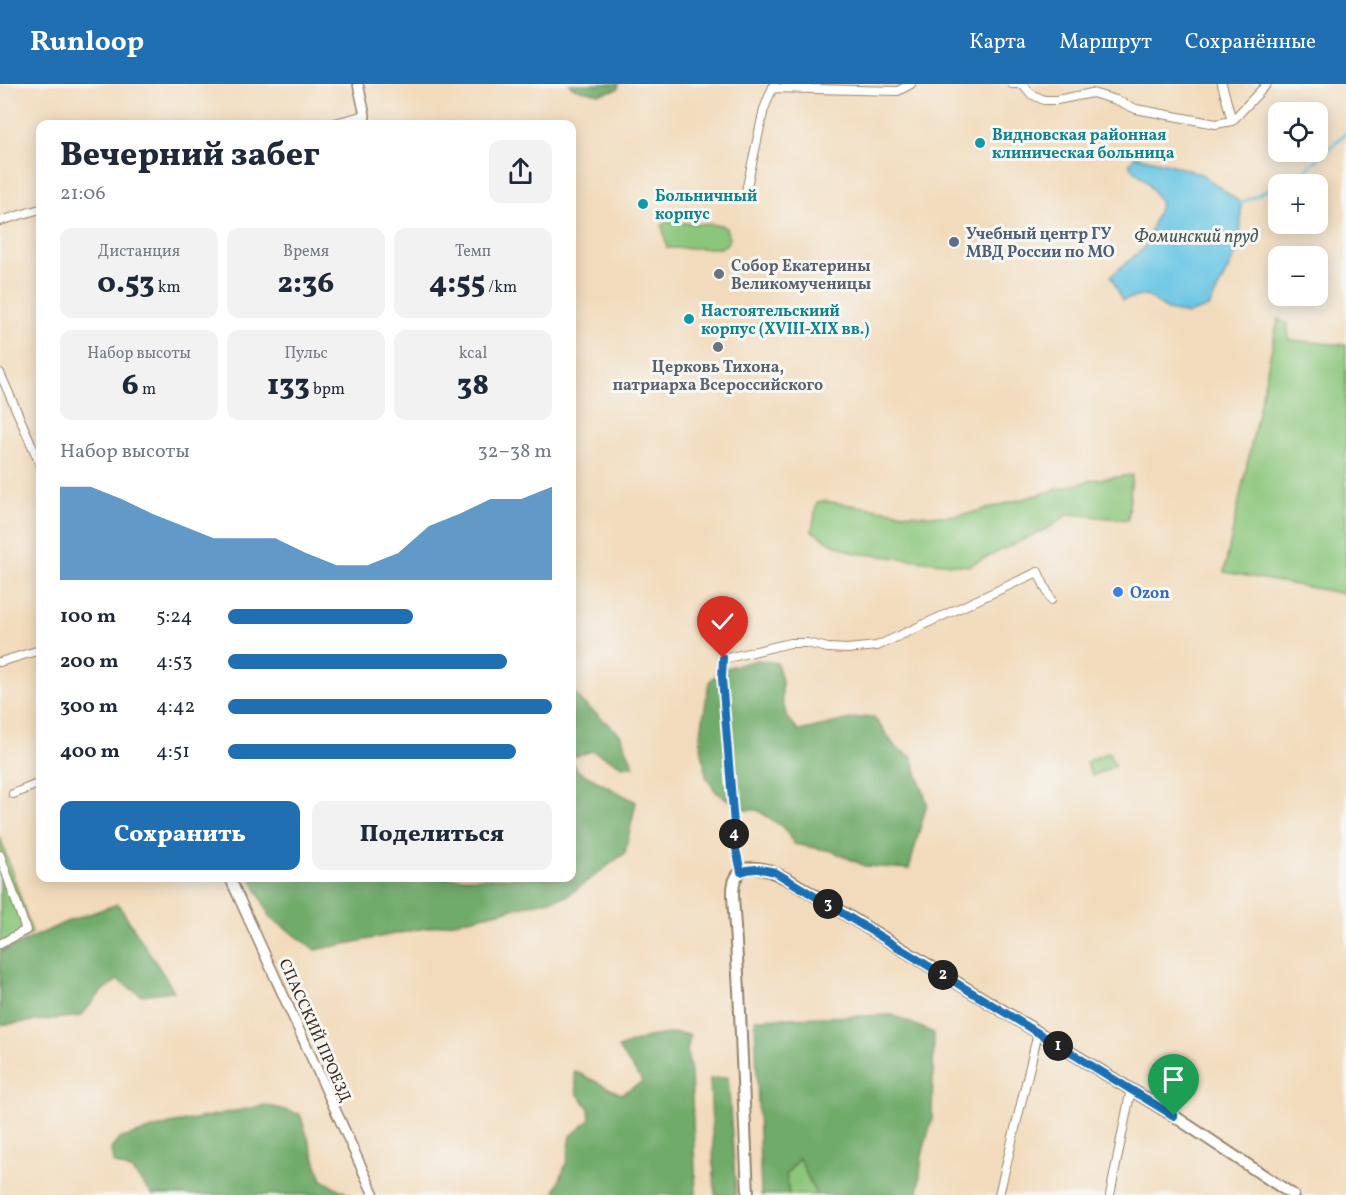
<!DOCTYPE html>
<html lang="ru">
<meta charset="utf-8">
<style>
:root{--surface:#fff;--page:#f2f2f3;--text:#1f2937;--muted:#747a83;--accent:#1f6fb2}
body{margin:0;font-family:Vollkorn,serif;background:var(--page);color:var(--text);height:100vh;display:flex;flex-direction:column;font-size:22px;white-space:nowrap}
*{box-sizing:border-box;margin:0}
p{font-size:20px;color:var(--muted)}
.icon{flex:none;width:33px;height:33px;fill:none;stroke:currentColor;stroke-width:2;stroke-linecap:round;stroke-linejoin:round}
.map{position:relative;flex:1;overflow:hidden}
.panel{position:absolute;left:36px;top:36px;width:540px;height:762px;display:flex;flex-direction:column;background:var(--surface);border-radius:12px;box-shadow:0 3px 15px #0003}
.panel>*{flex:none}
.fabs{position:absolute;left:1268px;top:18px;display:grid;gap:12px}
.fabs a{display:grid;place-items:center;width:60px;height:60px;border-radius:12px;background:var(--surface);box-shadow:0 3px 15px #0003;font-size:30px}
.pin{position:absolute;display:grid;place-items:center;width:51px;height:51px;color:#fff;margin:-62px -26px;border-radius:50% 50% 50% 0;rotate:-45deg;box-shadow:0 0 6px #0007}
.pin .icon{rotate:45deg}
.km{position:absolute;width:30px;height:30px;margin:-15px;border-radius:50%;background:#222;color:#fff;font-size:16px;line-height:30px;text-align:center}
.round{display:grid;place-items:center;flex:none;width:63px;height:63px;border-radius:12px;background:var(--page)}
.head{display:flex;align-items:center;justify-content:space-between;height:102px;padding:0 24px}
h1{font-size:33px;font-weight:800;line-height:45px}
.metrics{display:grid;grid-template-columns:repeat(3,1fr);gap:9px;height:102px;padding:6px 24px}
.metrics div{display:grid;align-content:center;border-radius:12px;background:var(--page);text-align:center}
.metrics b{font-size:30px;font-weight:800}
.metrics small{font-size:16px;font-weight:400}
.metrics p{font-size:16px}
.chart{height:168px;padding:12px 24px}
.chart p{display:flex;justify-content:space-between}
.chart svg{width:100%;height:108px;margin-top:6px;fill:var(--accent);opacity:.7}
.cta{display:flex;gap:12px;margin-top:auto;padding:12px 24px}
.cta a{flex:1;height:69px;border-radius:12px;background:var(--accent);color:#fff;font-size:24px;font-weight:800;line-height:69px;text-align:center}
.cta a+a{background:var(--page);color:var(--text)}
ul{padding:0 24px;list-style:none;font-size:20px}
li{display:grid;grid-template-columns:96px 72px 1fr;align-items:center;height:45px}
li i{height:15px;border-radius:8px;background:var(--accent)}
header{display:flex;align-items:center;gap:36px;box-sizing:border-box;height:84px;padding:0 30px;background:var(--accent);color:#fff}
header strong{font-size:28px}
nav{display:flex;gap:33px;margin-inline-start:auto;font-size:21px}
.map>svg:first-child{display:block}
</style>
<header>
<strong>Runloop</strong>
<nav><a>Карта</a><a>Маршрут</a><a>Сохранённые</a></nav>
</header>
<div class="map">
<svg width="1346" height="1111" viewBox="0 0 1346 1111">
<rect width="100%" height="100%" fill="#f6f6f2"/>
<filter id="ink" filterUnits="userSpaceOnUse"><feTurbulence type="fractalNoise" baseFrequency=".0167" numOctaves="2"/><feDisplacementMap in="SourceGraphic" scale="12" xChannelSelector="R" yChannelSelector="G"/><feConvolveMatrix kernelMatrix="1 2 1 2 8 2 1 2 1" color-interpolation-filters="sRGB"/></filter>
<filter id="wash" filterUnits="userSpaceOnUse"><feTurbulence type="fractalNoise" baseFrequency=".008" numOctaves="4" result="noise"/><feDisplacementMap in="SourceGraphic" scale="24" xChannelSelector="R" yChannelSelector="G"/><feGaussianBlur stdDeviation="1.35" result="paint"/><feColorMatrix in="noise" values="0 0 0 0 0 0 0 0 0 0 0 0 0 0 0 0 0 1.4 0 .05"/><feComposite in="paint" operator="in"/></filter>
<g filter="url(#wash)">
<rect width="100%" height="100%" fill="#f2dbbc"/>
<path fill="#8cc67b" stroke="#64784c" stroke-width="1.5" d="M666,138l55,3 5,3 3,10 -2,6 -7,4h-53l-5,-23z
M1278,235l10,5 1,16 57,5v249l-122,-22z
M1132,391l-4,45 -59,-6 -17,12 -84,40 -113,-13 -22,-9 -21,-13 5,-29 7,-1 95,14 27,1 25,-3 121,-33z
M1109,668l6,14 -23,10 -6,-14z
M0,753l32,96 -32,18z
M799,1073l17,38h-27l-3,-20z"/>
<path fill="#71ab6b" stroke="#566a44" stroke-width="1.5" d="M569,0h50l-1,5 -19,5 -25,-6z
M758,576l19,3 5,17v20l5,17 12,14 56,-13 19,-1 22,31 16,9 15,46 -18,66 -44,-3 -33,-15 -38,-7 -10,-16 -27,-18h-13l-28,-18 -10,-16 -6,-37 9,-57 13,-13z
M572,606l10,12 38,32 14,32h-11l-30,-15 -21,6z
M572,679l6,8 58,31 -11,51 -58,43 -98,23 -153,31 -45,-32 -20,-40h321z
M118,820l56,87 -33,4 -23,-15 -16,11 -21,25 -81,9v-72l66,-31z
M892,931l42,18 -2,86 -10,36 -4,40h-102l-17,-37 -13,17 3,20h-28l-6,-176z
M676,949l14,2 -3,17 4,20 5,123h-142l13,-34 4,-25 19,-16 -1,-12 -12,-15 -3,-22 47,23 22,-12 -25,-34 29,-11z
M728,993l8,118h-21l-5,-116z
M266,1021l34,9 22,66 28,15h-198v-1l-21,-24 -18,-7 -2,-14 8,-10 51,-15z"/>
<path fill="#66c5e4" stroke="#507881" stroke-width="1.5" d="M1135,72l34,8 32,10 40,29v21l-2,23 -30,60 -21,7 -21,-4 -21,-15 -24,5 -11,-24 33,-28 17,-45 -14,-21 -18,-17z"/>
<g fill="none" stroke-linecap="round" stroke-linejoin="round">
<path stroke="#66c5e4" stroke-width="3" d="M1241,119l63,-31 42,-39"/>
</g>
</g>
<g filter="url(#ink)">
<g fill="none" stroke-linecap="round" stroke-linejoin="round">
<defs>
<path id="minor" d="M1012,0h11l8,10 13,6h13l35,-7 24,7 20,9 80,15 16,-3 35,-37
M1222,0l10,37
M773,4l125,3 13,-7
M331,40l34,-9
M746,107l18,-82 10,-25
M0,137l40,-12
M0,289l40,91
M0,578l40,-12
M13,710l27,-11
M0,771l26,75 -26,14
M741,788l-5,-23 -14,-171 1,-19 67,-16h17l21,5 19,1 30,-3 161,-74 13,28
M999,1111l39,-162
M1110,1111l21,-106"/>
<path id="tertiary" d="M358,0l7,31 -1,9
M230,794l144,317"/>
<path id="secondary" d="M748,1111l-9,-205 -6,-94c0,-7 0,-14 4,-20 11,-18 41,-2 54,5l383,235 119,79"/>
</defs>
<use href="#minor" stroke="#96826d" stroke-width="10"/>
<use href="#tertiary" stroke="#96826d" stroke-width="12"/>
<use href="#secondary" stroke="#96826d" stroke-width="14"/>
<use href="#minor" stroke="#fff" stroke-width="8"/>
<use href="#tertiary" stroke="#fff" stroke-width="9"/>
<use href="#secondary" stroke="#fff" stroke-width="10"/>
</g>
</g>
<g fill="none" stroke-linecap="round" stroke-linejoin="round" filter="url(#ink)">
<defs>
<path id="route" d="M723,574l-1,20 14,171 5,23c12,-5 21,-3 34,0l399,244"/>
</defs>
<use href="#route" stroke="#fff" stroke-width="12"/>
<use href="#route" stroke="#1f6fb2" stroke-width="8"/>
</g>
<g fill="#0f9aa8" stroke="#f6f6f2" stroke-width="2">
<circle cx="980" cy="59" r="6"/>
<circle cx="643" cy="120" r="6"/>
<circle cx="689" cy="235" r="6"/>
</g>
<circle fill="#5c6f8a" stroke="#f6f6f2" stroke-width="2" cx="954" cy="158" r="6"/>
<g fill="#6b7280" stroke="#f6f6f2" stroke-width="2">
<circle cx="719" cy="190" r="6"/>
<circle cx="718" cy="263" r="6"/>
</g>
<circle fill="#3f7fe0" stroke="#f6f6f2" stroke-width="2" cx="1118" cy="508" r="6"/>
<g text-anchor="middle" stroke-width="6" stroke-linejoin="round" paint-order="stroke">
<g font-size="16" font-weight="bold" fill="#0d838f" stroke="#f6f6f2" text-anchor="start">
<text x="992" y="56">Видновская районная<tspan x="992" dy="18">клиническая больница</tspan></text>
<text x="655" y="117">Больничный<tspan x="655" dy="18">корпус</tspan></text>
<text x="701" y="232">Настоятельскиий<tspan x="701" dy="18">корпус (XVIII-XIX вв.)</tspan></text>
</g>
<g font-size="16" font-weight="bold" fill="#4e5e75" stroke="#f6f6f2" text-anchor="start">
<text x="966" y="155">Учебный центр ГУ<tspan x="966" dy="18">МВД России по МО</tspan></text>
</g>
<g font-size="16" font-weight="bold" fill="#5b616d" stroke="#f6f6f2" text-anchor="start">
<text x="731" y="187">Собор Екатерины<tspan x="731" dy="18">Великомученицы</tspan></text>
<text x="718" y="288" text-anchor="middle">Церковь Тихона,<tspan x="718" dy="18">патриарха Всероссийского</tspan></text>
</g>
<g font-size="16" font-weight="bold" fill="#366cbe" stroke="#f6f6f2" text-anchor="start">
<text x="1130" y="514">Ozon</text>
</g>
<g font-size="16" fill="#3b2a1e" stroke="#f6f6f2">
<text transform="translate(316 946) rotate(66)" y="6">СПАССКИЙ ПРОЕЗД</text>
</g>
<g font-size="18" font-style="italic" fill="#485859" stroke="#f6f6f2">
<text x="1196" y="158">Фоминский пруд</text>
</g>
</g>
</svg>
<div class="fabs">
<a><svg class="icon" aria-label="locate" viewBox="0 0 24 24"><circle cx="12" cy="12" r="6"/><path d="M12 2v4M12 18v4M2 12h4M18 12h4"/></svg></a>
<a>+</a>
<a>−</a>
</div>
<div class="pin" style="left:1174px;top:1032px;background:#1e9e55"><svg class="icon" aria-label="arrive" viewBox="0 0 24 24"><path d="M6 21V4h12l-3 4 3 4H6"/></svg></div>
<div class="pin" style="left:723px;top:574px;background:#d93025"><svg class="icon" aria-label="check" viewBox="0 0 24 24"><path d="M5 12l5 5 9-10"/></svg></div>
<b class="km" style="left:1058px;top:962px">1</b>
<b class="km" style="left:943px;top:891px">2</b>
<b class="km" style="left:828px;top:820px">3</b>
<b class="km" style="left:734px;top:750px">4</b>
<section class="panel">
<div class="head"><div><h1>Вечерний забег</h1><p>21:06</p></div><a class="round"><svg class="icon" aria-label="share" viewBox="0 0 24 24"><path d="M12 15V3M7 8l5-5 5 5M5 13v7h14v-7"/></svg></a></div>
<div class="metrics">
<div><p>Дистанция</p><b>0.53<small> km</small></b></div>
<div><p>Время</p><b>2:36</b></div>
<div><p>Темп</p><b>4:55<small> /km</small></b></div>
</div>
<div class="metrics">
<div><p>Набор высоты</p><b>6<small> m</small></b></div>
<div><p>Пульс</p><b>133<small> bpm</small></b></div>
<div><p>kcal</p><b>38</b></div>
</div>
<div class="chart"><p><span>Набор высоты</span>32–38 m</p>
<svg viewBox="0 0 160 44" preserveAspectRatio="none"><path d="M0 44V6L10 6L20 11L30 17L40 22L50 27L60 27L70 27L80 33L90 38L100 38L110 33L120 22L130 17L140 11L150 11L160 6V44z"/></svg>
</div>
<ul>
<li><b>100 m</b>5:24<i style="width:57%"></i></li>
<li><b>200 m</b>4:53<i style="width:86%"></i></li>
<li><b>300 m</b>4:42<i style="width:100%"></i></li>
<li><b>400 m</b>4:51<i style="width:89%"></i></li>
</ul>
<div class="cta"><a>Сохранить</a><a>Поделиться</a></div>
</section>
</div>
